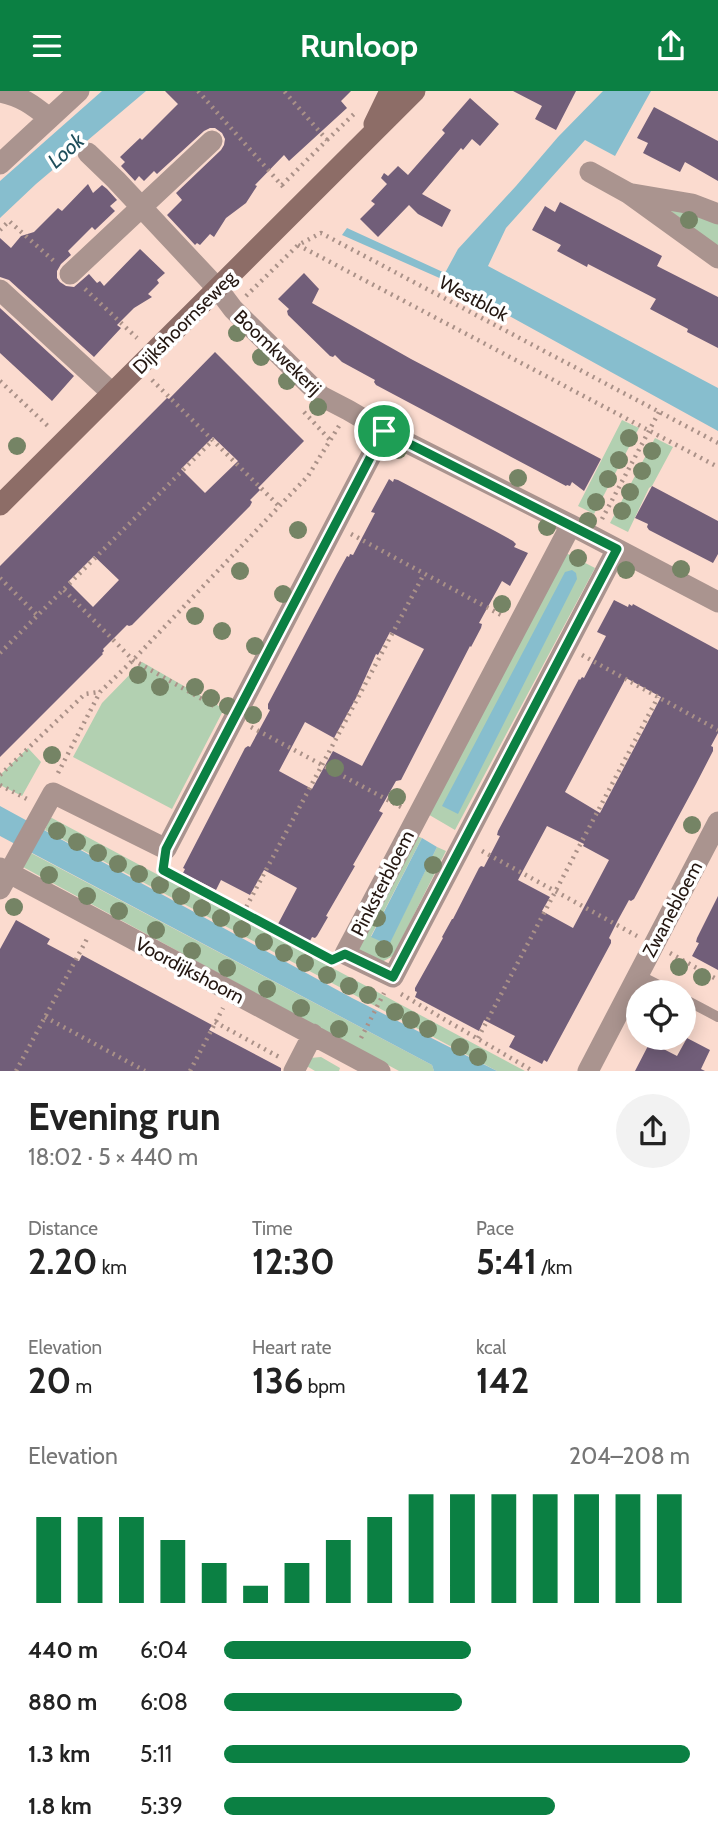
<!DOCTYPE html>
<meta charset="utf-8">
<style>
:root{--surface:#fff;--page:#f2f2f2;--text:#222;--muted:#767676;--accent:#0b8043}
body{margin:0;font-family:Cabin,sans-serif;background:var(--page);color:var(--text);height:100vh;display:flex;flex-direction:column;font-size:26px;white-space:nowrap}
*{box-sizing:border-box;margin:0}
p{font-size:23px;color:var(--muted)}
.icon{flex:none;width:38px;height:38px;fill:none;stroke:currentColor;stroke-width:2;stroke-linecap:round;stroke-linejoin:round}
.map{position:relative;height:980px;overflow:hidden}
.details{display:flex;flex-direction:column;background:var(--surface);flex:1}
.details>*{flex:none}
.tools{position:absolute;left:626px;top:889px;display:grid;gap:14px}
.tools a{display:grid;place-items:center;width:70px;height:70px;border-radius:50%;background:var(--surface);box-shadow:0 4px 18px #0003;font-size:35px}
.pin{position:absolute;display:grid;place-items:center;width:60px;height:60px;color:#fff;margin:-30px;border:4px solid #fff;border-radius:50%;box-shadow:0 2px 7px #0007}
.round{display:grid;place-items:center;flex:none;width:74px;height:74px;border-radius:37px;background:var(--page)}
.overview{display:flex;align-items:center;justify-content:space-between;height:119px;padding:0 28px}
h1{font-size:38px;font-weight:800;line-height:52px}
.stats{display:grid;grid-template-columns:repeat(3,1fr);gap:10px;height:119px;padding:7px 28px}
.stats div{display:grid;align-content:center}
.stats b{font-size:35px;font-weight:800}
.stats small{font-size:19px;font-weight:400}
.stats p{font-size:19px}
.chart{height:196px;padding:14px 28px}
.chart p{display:flex;justify-content:space-between}
.chart svg{width:100%;height:126px;margin-top:7px;stroke:var(--accent);stroke-width:6}
ul{padding:0 28px;list-style:none;font-size:23px}
li{display:grid;grid-template-columns:112px 84px 1fr;align-items:center;height:52px}
li i{height:18px;border-radius:9px;background:var(--accent)}
header{display:flex;justify-content:space-between;align-items:center;height:91px;padding:0 28px;background:var(--accent);color:#fff;font-size:32px;font-weight:800}
.map>svg:first-child{display:block}
</style>
<header><svg class="icon" aria-label="menu" viewBox="0 0 24 24"><path d="M4 6h16M4 12h16M4 18h16"/></svg>Runloop<svg class="icon" aria-label="share" viewBox="0 0 24 24"><path d="M12 15V3M7 8l5-5 5 5M5 13v7h14v-7"/></svg></header>
<div class="map">
<svg width="718" height="980" viewBox="0 0 718 980">
<rect width="100%" height="100%" fill="#fbdbcf"/>
<path fill="#b2d0b1" d="M662,113l56,20v26z
M622,329l17,8 -45,86 -16,-8z
M655,347l18,9 -21,39 -3,2 -21,44 -18,-9z
M564,461l31,16 -140,262 -29,-17z
M142,571l82,47 -52,100 -99,-52 29,-54z
M28,657l13,14 -19,34 -22,-11v-10z
M50,726l475,254h-28l-452,-241z
M414,744l8,3 -51,98 17,9 49,-98 9,4 -53,105 -13,7 -20,-11 -2,-8z
M31,762l401,212 2,6h-35l-376,-204z
M321,966l19,11 -1,3h-24l-10,-6 5,-7z"/>
<path fill="#87bece" d="M102,0h44l-110,93 -36,34v-37z
M603,0h48l-36,65 -30,-16 -79,88 -18,38 230,122v43l-274,-151 -102,-45 5,-7 98,45 13,-24 58,-63 42,-49z
M572,479l4,3 1,6 -119,235 -16,-8 123,-234z
M0,715l352,192 145,73h-63l-2,-6 -432,-229z
M422,747l15,9 -48,98 -18,-8z"/>
<path fill="#715e79" fill-rule="evenodd" d="M165,0h186l-10,10 6,7 -58,53 -5,-6 -29,30 2,1 -11,17 -20,15 -12,19 -4,-3 -10,11 -3,-2 -2,2 -28,-30 15,-15 -6,-7 45,-43 3,-5 1,-6 -3,-6 -7,-5h-5l-6,3 -47,43 -3,-3 -10,10 -5,-5 -4,5 -14,-15 4,-4 -5,-5 20,-19 2,2 36,-36z
M513,0h63l-20,39 -21,-11 7,-13z
M470,7l29,26 -19,22 -8,-7 -9,11 -2,-2 -39,46 29,16 -9,17 -24,-13 -9,-9 -31,32 -18,-18 15,-15 -4,-3 16,-17 -6,-6 3,-5 4,3 10,-10 10,9 37,-42 -3,-3z
M654,16l64,34v40l-33,-19 -5,10 -37,-19 5,-10 -11,-5z
M88,93l5,9 9,-8 5,4 10,11 -7,6 5,5 -20,19 -3,-3 -24,24 3,4 -10,9 -4,7v7l3,4 6,4 8,1 15,-13 8,9 3,-2 4,5 36,-37 25,24 -8,7 2,3 -11,11 4,3 -18,11 -17,17 4,3 -27,29 -85,-77 -9,-3v-39l11,10 10,-12 13,-4 24,-24 4,3z
M560,111l102,54 -5,10 61,31v51l-31,-16 1,-3 -38,-20 6,-10 -68,-35 -1,3 -30,-16 4,-6 -29,-15 13,-24 10,6z
M304,182l15,16 -7,14 99,56 190,100 -17,32 -12,-9 -2,4 -3,-1 -1,1 -190,-101 -2,-3 1,-2 -33,-18 -7,-7 -2,2 -3,-1 -42,-41 -1,-4 2,-2 -11,-10z
M0,217l74,68 -22,25 -52,-48z
M215,261l89,89 -46,47 2,2 -10,10 2,2 -2,4 -118,119 -3,1 -2,-1 -24,24 1,2 -2,2 1,1 -103,103v-191l167,-168 2,1zM213,346l25,24 -33,32 -24,-24zM94,465l25,24 -26,27 -25,-25z
M389,388l4,3 1,-3 4,1 97,51 18,10 3,3 -2,3 14,6 -18,33 -8,-5 -23,42 3,1 -1,4 -10,19 -1,-1 -69,134 -5,1 -17,30 4,2 -30,52 2,1 -29,50 2,1 -11,19 -2,2 -3,-1 -2,4 -32,-17 19,-36 -33,-18 -14,25 -29,-15 -5,10 -33,-17 2,-4 -2,-1 62,-120 3,-2 2,1 20,-37 -2,-1v-5l69,-130 10,-18 2,1 1,-3 3,1 22,-42 -4,-1zM390,541l34,17 -62,117 -29,-15 -21,38 -33,-18 26,-49 29,16 22,-40 20,-44 2,1z
M652,395l66,35v33l-5,9 -64,-33 -2,-3 1,-3 -13,-6z
M614,509l14,7 1,-3 3,2 1,-2 85,46v83l-7,13 2,1v4l-17,33 -62,115 -3,2 -2,-1 -11,20 -9,18 2,2v3l-64,119 -3,-2 -2,4 -33,-17 6,-11 -31,-16 -5,11 -64,-34 2,-5 -2,-1v-3l28,-50 -1,-1 10,-18h1l26,-51 2,-2 3,1 16,-31 -3,-1 1,-4 81,-152 1,1 2,-3 2,1 22,-42 -9,-4zM626,587l35,19 -61,116 -35,-21zM547,735l37,18 -1,2 26,14 -36,68 -31,-17 8,-14 -32,-17z
M718,805v74l-26,-14 7,-13 -3,-1 1,-4z
M16,829l34,19 -3,5 32,17 3,-6 130,70 -3,5 72,38v3h-281v-122z
M687,947l23,12 -9,19 4,2h-70l15,-29 27,14z"/>
<g fill="none" stroke-linecap="round" stroke-linejoin="round">
<path stroke="#aa9188" stroke-width="4.5" stroke-dasharray="2 5" stroke-linecap="butt" d="M198,0l88,99
M327,49l27,-26
M282,94l45,-45 -43,-49
M0,139l9,-9 46,41
M298,154l420,222
M85,198l52,49
M246,205l52,-51 23,-12 397,210
M152,289l127,126
M0,290l50,47
M304,321l26,28
M602,428l57,-107
M351,443l150,81
M0,487l38,38
M64,499l69,70 83,47
M0,562l213,-213
M582,564l136,75
M251,636l150,80
M58,682l42,-81 33,-32 175,-184 31,-50
M0,684l85,-81 14,-2
M0,694l27,14
M482,760l155,85
M163,779l163,86
M243,822l181,-339
M670,862l48,27
M401,903l132,77
M45,926l100,54
M215,931l64,35
M361,947l23,-45
M478,947l180,-341
M16,980l72,-134
M190,980l33,-63"/>
<path stroke="#aa948f" stroke-width="10" d="M637,883l35,18
M684,908l34,18"/>
<path stroke="#aa948f" stroke-width="21" d="M0,1c21,4 33,13 49,26
M88,62l28,27 102,109 15,20 88,87 27,14 36,21 187,94 147,77
M0,73l79,-73
M590,81l38,21 90,65
M633,103l59,10 26,10
M70,183l142,-133
M0,199l112,103
M571,434l-226,429 48,23 224,-428
M0,777l380,203
M0,798l53,-96 113,56 218,-418
M294,980l19,-37
M588,980l130,-249"/>
<path stroke="#8d6d67" stroke-width="21" d="M374,33l16,-33
M0,414l415,-414"/>
</g>
<g fill="#758465">
<circle cx="689" cy="129" r="9"/>
<circle cx="237" cy="242" r="9"/>
<circle cx="261" cy="266" r="9"/>
<circle cx="287" cy="290" r="9"/>
<circle cx="318" cy="316" r="9"/>
<circle cx="629" cy="347" r="9"/>
<circle cx="17" cy="355" r="9"/>
<circle cx="398" cy="359" r="9"/>
<circle cx="652" cy="360" r="9"/>
<circle cx="619" cy="369" r="9"/>
<circle cx="642" cy="380" r="9"/>
<circle cx="518" cy="387" r="9"/>
<circle cx="608" cy="388" r="9"/>
<circle cx="630" cy="401" r="9"/>
<circle cx="596" cy="411" r="9"/>
<circle cx="622" cy="420" r="9"/>
<circle cx="588" cy="430" r="9"/>
<circle cx="547" cy="436" r="9"/>
<circle cx="298" cy="439" r="9"/>
<circle cx="578" cy="467" r="9"/>
<circle cx="681" cy="478" r="9"/>
<circle cx="626" cy="479" r="9"/>
<circle cx="240" cy="480" r="9"/>
<circle cx="283" cy="503" r="9"/>
<circle cx="502" cy="513" r="9"/>
<circle cx="195" cy="525" r="9"/>
<circle cx="222" cy="540" r="9"/>
<circle cx="255" cy="555" r="9"/>
<circle cx="138" cy="584" r="9"/>
<circle cx="160" cy="596" r="9"/>
<circle cx="195" cy="596" r="9"/>
<circle cx="211" cy="607" r="9"/>
<circle cx="228" cy="615" r="9"/>
<circle cx="253" cy="624" r="9"/>
<circle cx="52" cy="664" r="9"/>
<circle cx="335" cy="677" r="9"/>
<circle cx="397" cy="706" r="9"/>
<circle cx="692" cy="734" r="9"/>
<circle cx="57" cy="740" r="9"/>
<circle cx="77" cy="751" r="9"/>
<circle cx="98" cy="762" r="9"/>
<circle cx="118" cy="773" r="9"/>
<circle cx="433" cy="774" r="9"/>
<circle cx="139" cy="783" r="9"/>
<circle cx="49" cy="784" r="9"/>
<circle cx="160" cy="794" r="9"/>
<circle cx="87" cy="805" r="9"/>
<circle cx="181" cy="805" r="9"/>
<circle cx="14" cy="816" r="9"/>
<circle cx="202" cy="817" r="9"/>
<circle cx="119" cy="820" r="9"/>
<circle cx="221" cy="827" r="9"/>
<circle cx="377" cy="827" r="9"/>
<circle cx="242" cy="838" r="9"/>
<circle cx="156" cy="839" r="9"/>
<circle cx="264" cy="851" r="9"/>
<circle cx="384" cy="858" r="9"/>
<circle cx="192" cy="860" r="9"/>
<circle cx="284" cy="862" r="9"/>
<circle cx="305" cy="872" r="9"/>
<circle cx="679" cy="876" r="9"/>
<circle cx="227" cy="877" r="9"/>
<circle cx="327" cy="884" r="9"/>
<circle cx="702" cy="886" r="9"/>
<circle cx="349" cy="895" r="9"/>
<circle cx="267" cy="898" r="9"/>
<circle cx="368" cy="904" r="9"/>
<circle cx="301" cy="917" r="9"/>
<circle cx="395" cy="921" r="9"/>
<circle cx="411" cy="929" r="9"/>
<circle cx="339" cy="938" r="9"/>
<circle cx="428" cy="938" r="9"/>
<circle cx="460" cy="956" r="9"/>
<circle cx="478" cy="966" r="9"/>
</g>
<g fill="none" stroke-linecap="round" stroke-linejoin="round">
<defs>
<path id="route" d="M384,340l233,118 -224,428 -48,-23 -13,6 -169,-90 3,-21z"/>
</defs>
<use href="#route" stroke="#fff" stroke-width="14"/>
<use href="#route" stroke="#0b8043" stroke-width="9"/>
</g>
<g text-anchor="middle" stroke-width="7" stroke-linejoin="round" paint-order="stroke">
<g font-size="19" fill="#241711" stroke="#fff">
<text transform="translate(474 207) rotate(28)" y="7">Westblok</text>
<text transform="translate(184 231) rotate(-45)" y="7">Dijkshoornseweg</text>
<text transform="translate(278 261) rotate(44)" y="7">Boomkwekerij</text>
<text transform="translate(382 792) rotate(-63)" y="7">Pinksterbloem</text>
<text transform="translate(672 818) rotate(-62)" y="7">Zwanebloem</text>
<text transform="translate(190 879) rotate(28)" y="7">Voordijkshoorn</text>
</g>
<g font-size="21" font-style="italic" fill="#204f5c" stroke="#fff">
<text transform="translate(66 60) rotate(-42)" y="7">Look</text>
</g>
</g>
</svg>
<div class="tools">
<a><svg class="icon" aria-label="locate" viewBox="0 0 24 24"><circle cx="12" cy="12" r="6"/><path d="M12 2v4M12 18v4M2 12h4M18 12h4"/></svg></a>
</div>
<div class="pin" style="left:384px;top:340px;background:#1e9e55"><svg class="icon" aria-label="arrive" viewBox="0 0 24 24"><path d="M6 21V4h12l-3 4 3 4H6"/></svg></div>
</div>
<section class="details">
<div class="overview"><div><h1>Evening run</h1><p>18:02 · 5 × 440 m</p></div><a class="round"><svg class="icon" aria-label="share" viewBox="0 0 24 24"><path d="M12 15V3M7 8l5-5 5 5M5 13v7h14v-7"/></svg></a></div>
<div class="stats">
<div><p>Distance</p><b>2.20<small> km</small></b></div>
<div><p>Time</p><b>12:30</b></div>
<div><p>Pace</p><b>5:41<small> /km</small></b></div>
</div>
<div class="stats">
<div><p>Elevation</p><b>20<small> m</small></b></div>
<div><p>Heart rate</p><b>136<small> bpm</small></b></div>
<div><p>kcal</p><b>142</b></div>
</div>
<div class="chart"><p><span>Elevation</span>204–208 m</p>
<svg viewBox="0 0 160 44" preserveAspectRatio="none"><path d="M5 44V14M15 44V14M25 44V14M35 44V22M45 44V30M55 44V38M65 44V30M75 44V22M85 44V14M95 44V6M105 44V6M115 44V6M125 44V6M135 44V6M145 44V6M155 44V6"/></svg>
</div>
<ul>
<li><b>440 m</b>6:04<i style="width:53%"></i></li>
<li><b>880 m</b>6:08<i style="width:51%"></i></li>
<li><b>1.3 km</b>5:11<i style="width:100%"></i></li>
<li><b>1.8 km</b>5:39<i style="width:71%"></i></li>
</ul>
</section>
